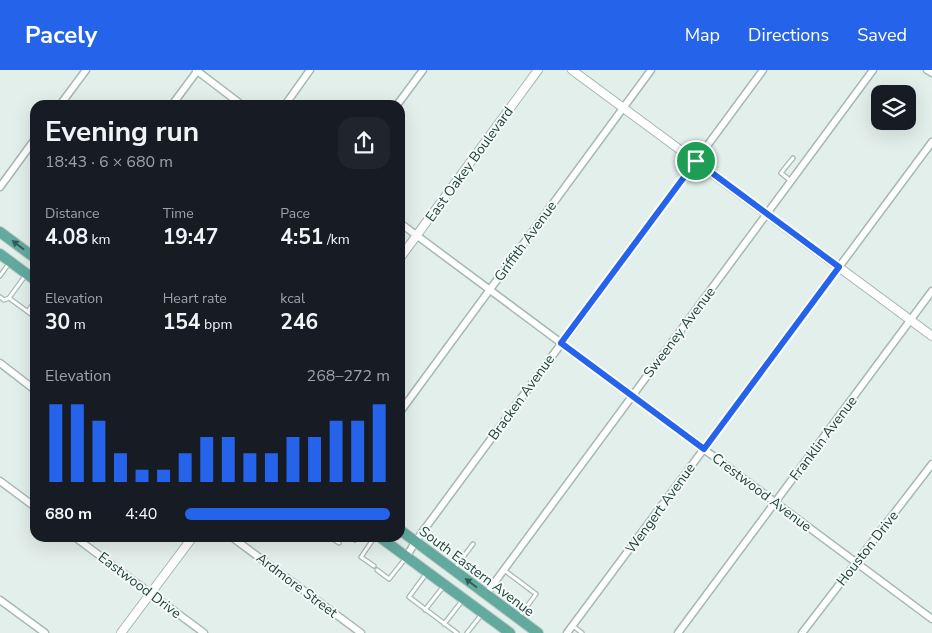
<!DOCTYPE html>
<meta charset="utf-8">
<style>
:root{--surface:#171b24;--page:#20242c;--text:#f1f3f6;--muted:#9ea1a6;--accent:#2563eb}
body{margin:0;font-family:"Nunito Sans",sans-serif;background:var(--page);color:var(--text);height:100vh;display:flex;flex-direction:column;font-size:19px;white-space:nowrap}
*{box-sizing:border-box;margin:0}
p{font-size:16px;color:var(--muted)}
.icon{flex:none;width:28px;height:28px;fill:none;stroke:currentColor;stroke-width:2;stroke-linecap:round;stroke-linejoin:round}
.map{position:relative;flex:1;overflow:hidden}
.side{position:absolute;left:30px;top:30px;width:375px;height:442px;display:flex;flex-direction:column;background:var(--surface);border-radius:15px;box-shadow:0 5px 20px #0002}
.side>*{flex:none}
.fabs{position:absolute;left:871px;top:15px;display:grid;gap:10px}
.fabs a{display:grid;place-items:center;width:45px;height:45px;border-radius:10px;background:var(--surface);box-shadow:0 5px 20px #0002;font-size:25px}
.pin{position:absolute;display:grid;place-items:center;width:42px;height:42px;color:#fff;margin:-21px;border:2px solid #fff;border-radius:50%;box-shadow:0 1px 5px #0007}
.round{display:grid;place-items:center;flex:none;width:52px;height:52px;border-radius:15px;background:var(--page)}
.summary{display:flex;align-items:center;justify-content:space-between;height:85px;padding:0 15px}
h1{font-size:28px;font-weight:700;line-height:38px}
.stats{display:grid;grid-template-columns:repeat(3,1fr);gap:8px;height:85px;padding:5px 15px}
.stats div{display:grid;align-content:center}
.stats b{font-size:21px;font-weight:700}
.stats small{font-size:14px;font-weight:400}
.stats p{font-size:14px}
.chart{height:140px;padding:10px 15px}
.chart p{display:flex;justify-content:space-between}
.chart svg{width:100%;height:90px;margin-top:5px;stroke:var(--accent);stroke-width:6}
ul{padding:0 15px;list-style:none;font-size:16px}
li{display:grid;grid-template-columns:80px 60px 1fr;align-items:center;height:38px}
li i{height:12px;border-radius:6px;background:var(--accent)}
header{display:flex;align-items:center;gap:30px;box-sizing:border-box;height:70px;padding:0 25px;background:var(--accent);color:#fff}
header strong{font-size:24px}
nav{display:flex;gap:28px;margin-inline-start:auto;font-size:18px}
.map>svg:first-child{display:block}
</style>
<header>
<strong>Pacely</strong>
<nav><a>Map</a><a>Directions</a><a>Saved</a></nav>
</header>
<div class="map">
<svg width="932" height="563" viewBox="0 0 932 563">
<rect width="100%" height="100%" fill="#e3efeb"/>
<g fill="none" stroke-linecap="round" stroke-linejoin="round">
<defs>
<path id="service" d="M791,111l-10,-8 12,-15
M0,206l10,-14
M0,227l4,3 5,-2 26,19
M9,228l16,-22
M28,241l7,-10
M331,468l8,5
M355,470l3,-2
M374,496l-13,-9 13,-19
M454,499l19,-25
M377,500l12,9 16,-20
M504,500l32,24 -16,22
M426,504l-17,23 48,36
M425,540l18,-23
M444,554l18,-23
M573,556l9,7
M467,563l15,-19"/>
<path id="minor" d="M196,0l46,35
M927,0l5,3
M60,35l26,-35
M172,35l26,-35
M285,35l25,-35
M397,35l26,-35
M0,117l35,-48
M400,153l532,396
M0,293l35,27
M400,342l251,-342
M0,411l35,26
M76,468l128,95
M233,468l128,95
M407,486l8,-14 348,-472
M486,524l387,-524
M0,530l45,33
M567,563l365,-491
M678,563l254,-342
M802,563l130,-169"/>
<path id="tertiary" d="M572,0l360,266
M400,188l138,-188
M121,563l71,-95"/>
<path id="primary" d="M0,162l35,26
M0,184l35,26
M400,460l138,103
M381,468l129,95"/>
</defs>
<use href="#service" stroke="#a5b8b3" stroke-width="5.5"/>
<use href="#minor" stroke="#a5b8b3" stroke-width="9"/>
<use href="#tertiary" stroke="#a5b8b3" stroke-width="10"/>
<use href="#primary" stroke="#c1cac9" stroke-width="12"/>
<use href="#service" stroke="#fff" stroke-width="3"/>
<use href="#minor" stroke="#fff" stroke-width="6"/>
<use href="#tertiary" stroke="#fff" stroke-width="8"/>
<use href="#primary" stroke="#62aa9e" stroke-width="10"/>
</g>
<defs><path id="oneway-solid" d="M-6-.8H1V-3.2L6.5 0L1 3.2V.8H-6Z" transform="scale(1.25)"/></defs>
<g fill="#305d55">
<use href="#oneway-solid" transform="translate(18 175) rotate(-143)"/>
<use href="#oneway-solid" transform="translate(471 513) rotate(-143)"/>
</g>
<g fill="none" stroke-linecap="round" stroke-linejoin="round">
<defs>
<path id="route" d="M696,91l143,106 -135,182 -143,-106z"/>
</defs>
<use href="#route" stroke="#fff" stroke-width="10"/>
<use href="#route" stroke="#2563eb" stroke-width="6"/>
</g>
<g text-anchor="middle" stroke-width="4" stroke-linejoin="round" paint-order="stroke">
<g font-size="14" fill="#20433d" stroke="#f4faf8">
<text transform="translate(469 94) rotate(-54)" y="5">East Oakey Boulevard</text>
<text transform="translate(525 171) rotate(-54)" y="5">Griffith Avenue</text>
<text transform="translate(679 262) rotate(-53)" y="5">Sweeney Avenue</text>
<text transform="translate(521 327) rotate(-54)" y="5">Bracken Avenue</text>
<text transform="translate(823 368) rotate(-53)" y="5">Franklin Avenue</text>
<text transform="translate(762 422) rotate(37)" y="5">Crestwood Avenue</text>
<text transform="translate(660 438) rotate(-54)" y="5">Wengert Avenue</text>
<text transform="translate(867 478) rotate(-52)" y="5">Houston Drive</text>
<text transform="translate(477 501) rotate(37)" y="5">South Eastern Avenue</text>
<text transform="translate(140 515) rotate(37)" y="5">Eastwood Drive</text>
<text transform="translate(297 515) rotate(37)" y="5">Ardmore Street</text>
</g>
</g>
</svg>
<div class="fabs">
<a><svg class="icon" aria-label="layers" viewBox="0 0 24 24"><path d="M12 4l9 5-9 5-9-5zM3 14l9 5 9-5"/></svg></a>
</div>
<div class="pin" style="left:696px;top:91px;background:#1e9e55"><svg class="icon" aria-label="arrive" viewBox="0 0 24 24"><path d="M6 21V4h12l-3 4 3 4H6"/></svg></div>
<section class="side">
<div class="summary"><div><h1>Evening run</h1><p>18:43 · 6 × 680 m</p></div><a class="round"><svg class="icon" aria-label="share" viewBox="0 0 24 24"><path d="M12 15V3M7 8l5-5 5 5M5 13v7h14v-7"/></svg></a></div>
<div class="stats">
<div><p>Distance</p><b>4.08<small> km</small></b></div>
<div><p>Time</p><b>19:47</b></div>
<div><p>Pace</p><b>4:51<small> /km</small></b></div>
</div>
<div class="stats">
<div><p>Elevation</p><b>30<small> m</small></b></div>
<div><p>Heart rate</p><b>154<small> bpm</small></b></div>
<div><p>kcal</p><b>246</b></div>
</div>
<div class="chart"><p><span>Elevation</span>268–272 m</p>
<svg viewBox="0 0 160 44" preserveAspectRatio="none"><path d="M5 44V6M15 44V6M25 44V14M35 44V30M45 44V38M55 44V38M65 44V30M75 44V22M85 44V22M95 44V30M105 44V30M115 44V22M125 44V22M135 44V14M145 44V14M155 44V6"/></svg>
</div>
<ul>
<li><b>680 m</b>4:40<i style="width:100%"></i></li>
</ul>
</section>
</div>
